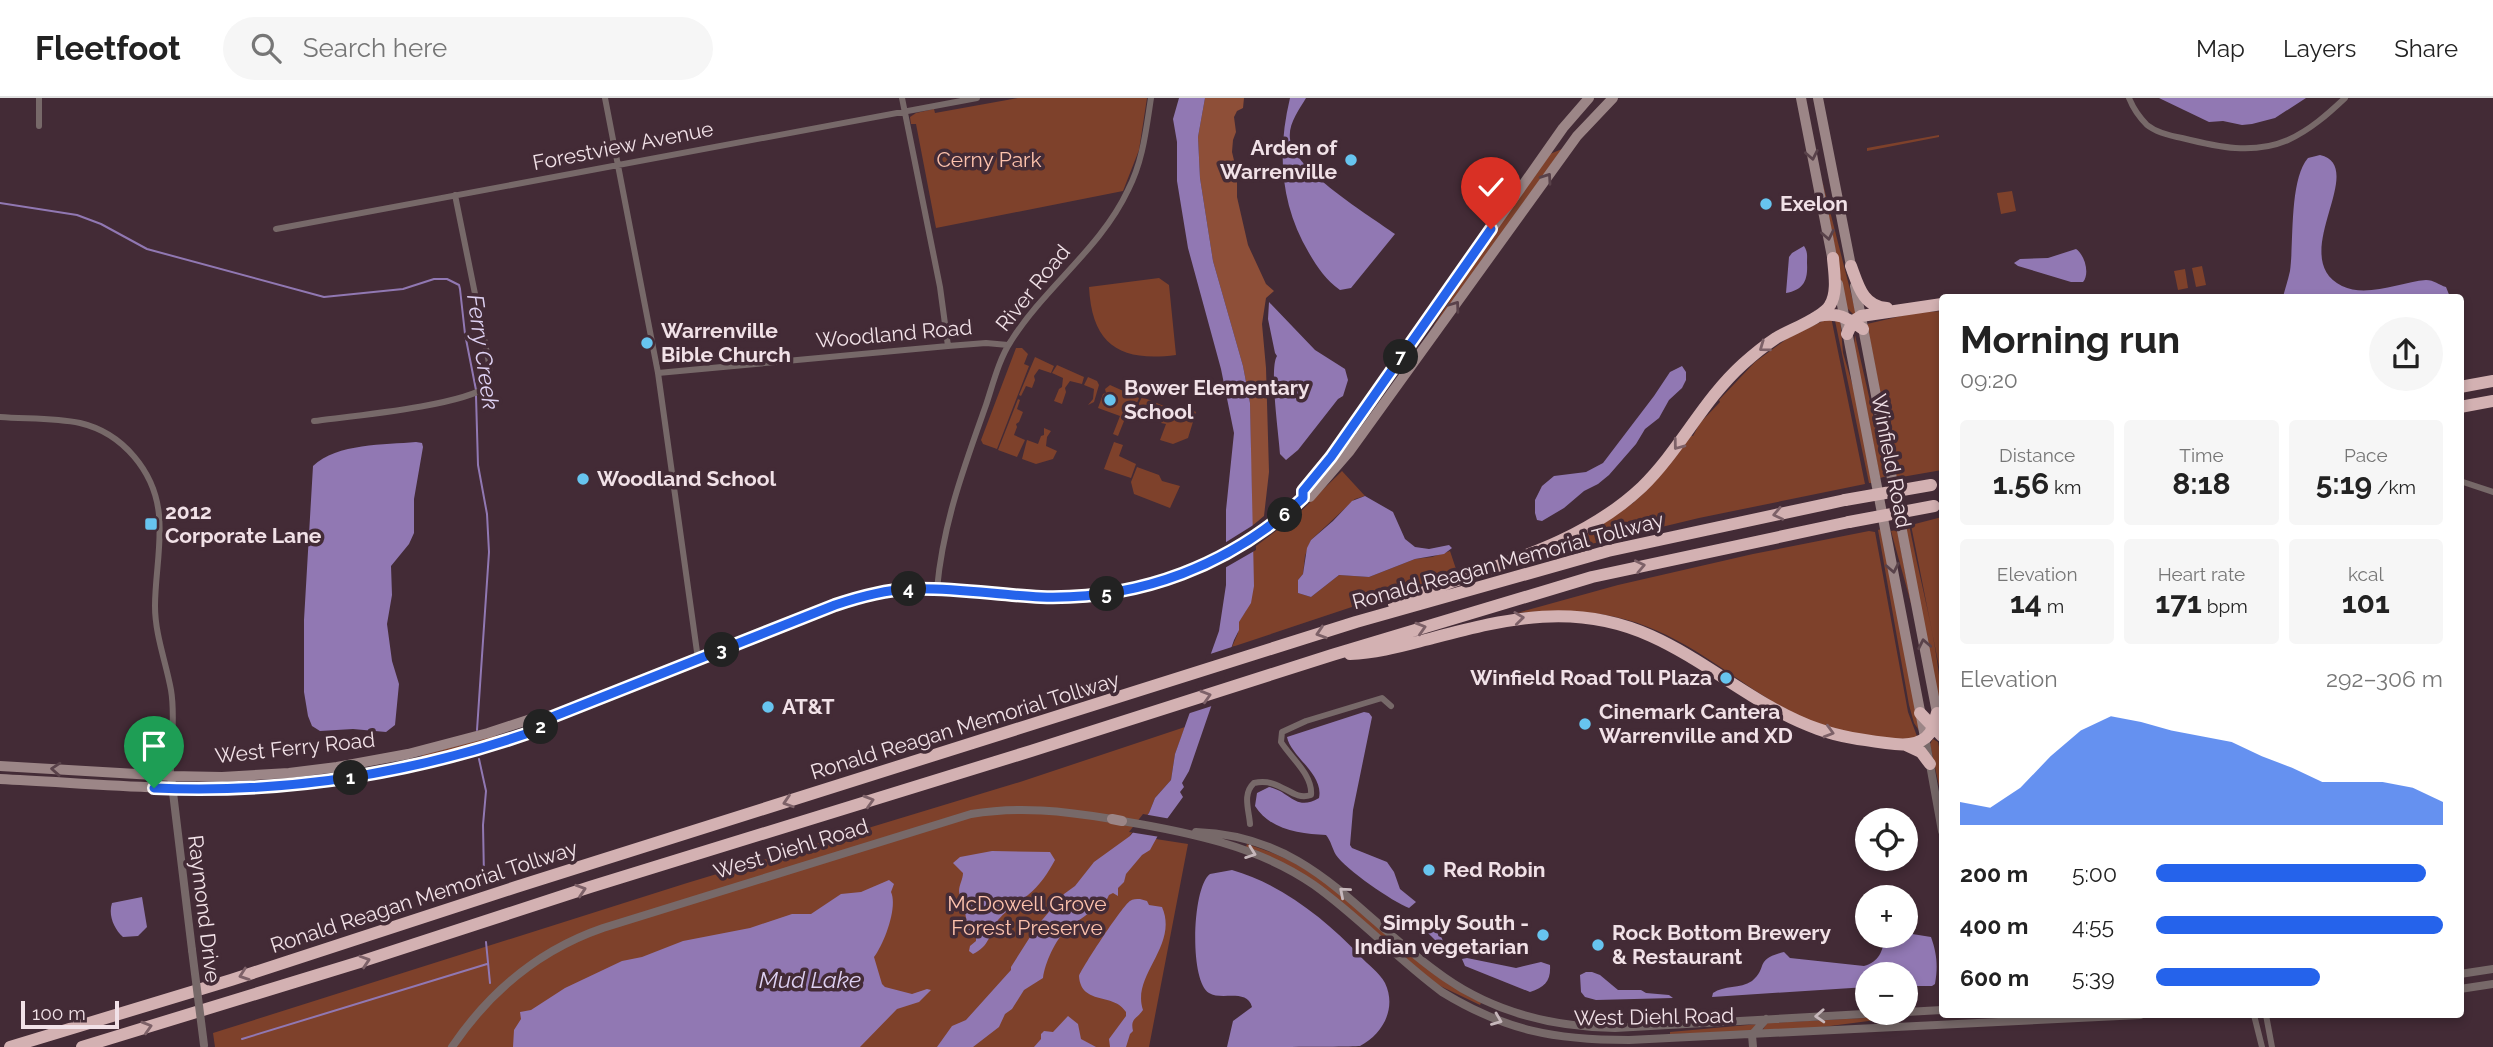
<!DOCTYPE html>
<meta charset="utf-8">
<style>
:root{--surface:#fff;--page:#f6f6f6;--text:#222;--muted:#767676;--line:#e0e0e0;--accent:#2563eb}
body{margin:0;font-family:Raleway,sans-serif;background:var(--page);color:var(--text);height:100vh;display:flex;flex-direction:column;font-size:26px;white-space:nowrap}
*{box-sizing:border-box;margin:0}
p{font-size:23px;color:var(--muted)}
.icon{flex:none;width:38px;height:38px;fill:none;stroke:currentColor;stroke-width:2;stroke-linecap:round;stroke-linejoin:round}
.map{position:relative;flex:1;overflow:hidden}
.sheet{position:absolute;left:1939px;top:196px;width:525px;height:724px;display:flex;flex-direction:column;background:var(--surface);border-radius:7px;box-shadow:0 4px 10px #0003}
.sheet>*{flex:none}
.controls{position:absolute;left:1855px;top:710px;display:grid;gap:14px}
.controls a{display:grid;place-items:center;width:63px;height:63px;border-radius:50%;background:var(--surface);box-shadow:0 4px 10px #0003;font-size:35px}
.scale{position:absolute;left:21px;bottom:18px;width:98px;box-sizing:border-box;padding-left:7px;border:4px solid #f1e1e7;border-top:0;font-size:19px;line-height:24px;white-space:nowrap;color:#f1e1e7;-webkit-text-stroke:5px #432b36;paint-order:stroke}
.pin{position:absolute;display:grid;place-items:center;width:60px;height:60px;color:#fff;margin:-72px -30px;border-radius:50% 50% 50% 0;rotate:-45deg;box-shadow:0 0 7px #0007}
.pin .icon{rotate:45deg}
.km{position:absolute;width:35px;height:35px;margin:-18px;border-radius:50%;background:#222;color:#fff;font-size:19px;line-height:35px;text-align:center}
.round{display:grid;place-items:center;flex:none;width:74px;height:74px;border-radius:37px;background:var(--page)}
.summary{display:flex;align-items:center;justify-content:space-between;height:119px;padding:0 21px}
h1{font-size:38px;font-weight:700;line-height:52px}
.stats{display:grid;grid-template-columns:repeat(3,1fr);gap:10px;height:119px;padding:7px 21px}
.stats div{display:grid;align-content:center;border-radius:7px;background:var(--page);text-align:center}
.stats b{font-size:30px;font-weight:700}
.stats small{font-size:19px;font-weight:400}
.stats p{font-size:19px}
.chart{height:196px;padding:14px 21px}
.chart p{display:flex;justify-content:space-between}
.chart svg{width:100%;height:126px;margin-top:7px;fill:var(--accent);opacity:.7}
ul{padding:0 21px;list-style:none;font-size:23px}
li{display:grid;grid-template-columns:112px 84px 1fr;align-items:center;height:52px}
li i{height:18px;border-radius:9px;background:var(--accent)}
header{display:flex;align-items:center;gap:42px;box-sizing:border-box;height:98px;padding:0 35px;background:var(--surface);border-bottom:2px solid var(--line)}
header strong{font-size:33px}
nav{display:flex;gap:38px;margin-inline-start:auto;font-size:24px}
.search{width:490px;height:63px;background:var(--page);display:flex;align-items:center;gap:18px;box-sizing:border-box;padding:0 24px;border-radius:38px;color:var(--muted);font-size:26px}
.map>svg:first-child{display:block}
</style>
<header>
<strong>Fleetfoot</strong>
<div class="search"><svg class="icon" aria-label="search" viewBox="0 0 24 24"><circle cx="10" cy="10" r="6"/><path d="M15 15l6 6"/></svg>Search here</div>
<nav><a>Map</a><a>Layers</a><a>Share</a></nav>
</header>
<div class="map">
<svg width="2493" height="949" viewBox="0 0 2493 949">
<rect width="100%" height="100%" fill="#432b36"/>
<path fill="#7e412b" d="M1018,0h129l-8,52 -16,41 -187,37 -20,-104h-5l-1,-7 6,-4 18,-4 1,4z
M1939,37v2l-72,14v-3z
M1562,51l-127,177 -1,-1 61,-94 55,-77z
M1822,82l34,133 -3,1 -7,-7z
M2012,93l4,20 -15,3 -4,-21z
M2202,168l4,19 -10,2 -4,-19z
M2185,171l3,19 -10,2 -4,-19z
M1159,180l10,7 7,70c-55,7 -84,-9 -87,-68z
M1942,213v159l-46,8 -29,-154 47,-11z
M1834,218l6,1 3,36 11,37 18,93h-3z
M1831,219l34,167 -166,34 -158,38 42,-20 50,-33 13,-12 45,-55h2l7,-13 20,-21 -1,-2 36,-38 33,-24z
M1855,237l32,141 -7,2 -26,-132z
M1016,250h6l6,6 -4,10 5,2 -32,83 -14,-5 -2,-4z
M1035,259l19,9 -3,7 -12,-4 -5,7 1,4 -3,8 -6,-2 -5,10 -2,-1z
M1057,267l27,12 -2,7 -12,-3 -5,7 1,4 -4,12 -8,-3 5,-12 3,-2 1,-9 -11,-5z
M1088,279l9,4 2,4 -5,17 -6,3 5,-6 1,-10 -10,-4z
M1110,287l29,13 -5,12 -6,1 -10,25 -5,-2 7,-18 -22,-8 5,-14 3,-1 -1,-4z
M1142,299l22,9 -4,16 -7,-3 2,-5 -18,-7z
M1018,301l2,1 -3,9 6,3 -4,10 -3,2 1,3 -3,8 11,5 -8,17 -19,-7z
M1168,309l13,2 6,-2 9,5 -8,26 -15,6 -13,-4 6,-16 -5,-1z
M1044,330l7,3 -4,6 -1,9 11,5 -4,8 -17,5 -14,-5 5,-19 11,4 3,-8 3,-1z
M1114,344l9,3 -4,11 17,8 -5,14 -27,-9z
M1137,369l22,8 3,6 18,5 -10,22 -36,-14 -3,-12z
M1342,373l23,25 -10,3 -44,41 -6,16 -2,18 -5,6v13l13,4 28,-22 30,2 46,-18 17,-2 18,-6 7,21 -225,75 6,-14v-11l8,-11 6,-62 44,-33z
M1942,419v165l-31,-157z
M1905,426h4c12,64 33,130 33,196z
M1881,431l39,203 -6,-9 -5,-18 -31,-175z
M1897,432l15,77 -21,-76z
M1869,433l6,1 33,180 10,27c-36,1 -76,-5 -110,-19 -57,-25 -101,-70 -160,-93 -42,-17 -87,-18 -131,-14l101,-28 135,-31z
M1185,629l-10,27 -4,26 -16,18 -6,15 -19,22 58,9 -39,203h-934l-2,-14 474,-150 336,-102z
M496,637l1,4 -74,21 -1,-5z
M1933,641l5,3 4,20v38l-12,-56z
M1247,746c18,6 37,12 54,23 65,38 110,100 180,136l-1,2 -46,-22 -97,-84 -91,-52z
M1884,919v2l-77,10 -45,2 5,-8z
M1759,926l-5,8 -84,2v-2z"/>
<path fill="#8e4f38" d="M1205,0h39l-1,10 -6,3 -3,6 2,15 -3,8 -1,12 5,21v24l11,48 18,39 8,7 -8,7 -4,26 4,44 3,104 -5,44 -12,10 -2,-123 -7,-37 -30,-105 -13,-83 -2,-41z"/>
<path fill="#9178b3" d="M1179,0h26l-7,39 2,41 13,83 30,105 7,37 4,183 -3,17 -12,19v8l-5,10 -45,131 -7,12 2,4 -4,5 3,5 -16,22 -17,31 -8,5 -16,19 -2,8 -6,6v8l-5,-3 -4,2 -6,12h-10c-5,10 -17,13 -26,22 -12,11 -22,34 -24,49l-19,12 -12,19 -7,5 -6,13 -26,20h-36l15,-21 14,-6 45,-50v-3l26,-41 27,-32 11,-8 19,-24 36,-26 19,-23 6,-15 16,-18 4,-26 44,-123 7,-46v-75l8,-77 -13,-64 -33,-121 -11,-67v-39l-4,-23z
M1290,0h16c-7,12 -18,26 -16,41 3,30 80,77 105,95l-44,54 -11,2c-14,-10 -23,-23 -31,-37 -29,-49 -32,-101 -19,-155z
M2159,0h147l-31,20 -23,6 -10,1 -19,-4 -14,1z
M2320,57c50,12 -35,103 22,131 25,12 59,-4 84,-6 8,0 13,5 20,7l4,10h-167c2,-8 5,-17 7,-26 4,-28 -1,-91 18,-113z
M1804,148c4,6 3,10 3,17 1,17 -3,27 -21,30l3,-36 3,-4z
M2076,151c9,6 14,25 7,33h-12l-53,-16 -4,-3 6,-4 28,-1z
M1269,204l46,48 30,19 3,11 -5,16 -5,3 -40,51 -12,10 -6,-6c-1,-18 -11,-86 -3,-98l-2,-3 -7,-34z
M1682,268l4,6v8l-4,8 -13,12 -10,18 -14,11 -9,15 -27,31 -11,9 -14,7 -20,17 -22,13 -5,-1 -2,-7v-13l7,-14 12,-10 32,-4 17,-9 51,-67 16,-24z
M416,344l6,1 1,4 -9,52v34l-5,11 -18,22 1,29 -5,29 5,37 7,23 -4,41 -9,7 -33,-3 -33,2 -8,-5 -4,-10 -4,-24v-72l9,-154c24,-23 72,-21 103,-24z
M1365,398l28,16 12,27 10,8 14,2 20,-4 3,3 -8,6 -29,5 -46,18 -30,-2 -28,22 -13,-4v-13l5,-6 4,-26 4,-8 22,-19 19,-20z
M1364,614l5,1 3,4 -19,93 -3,35 2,3 35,14 7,10 6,17 16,13 -7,6c-16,-6 -64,-39 -73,-53 -4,-7 -5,-14 -10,-20 -26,-1 -56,-5 -71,-29l2,-13 12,-6c21,4 26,25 50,11 5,-24 -28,-41 -32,-61z
M992,753l58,1 5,8c-7,13 -15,25 -27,35 -10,8 -22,15 -30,25 -9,14 -8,26 -25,34l-4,-3 1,-5 6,-5v-5l-10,-6c3,-16 -6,-25 -7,-39 0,-6 4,-12 4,-18l-10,-10 7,-6z
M1232,772c47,13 95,50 128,86 8,9 19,16 25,27 12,25 -2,51 -25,63 -9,1 -114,1 -133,1l6,-26 19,-14c-5,-19 -31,-6 -43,-14 -20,-12 -17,-106 1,-119z
M889,782l5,4 -3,8c7,15 -7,52 -17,65l8,27 3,3 27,7 15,-5 4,1 -12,12 -22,7 -37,38h-347l1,-17 7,-11 -1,-7 11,-2 34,-22 57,-27 20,-4 41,-16 67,-13 42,-14h19l30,-20 20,-2z
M142,799l5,30 -9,9 -15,1c-9,-8 -15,-22 -11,-34z
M1140,801l7,2 2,4 13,2c17,39 -31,68 -19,103 -6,9 -13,8 -10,21l-3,3 -4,13h-16l-1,-8 17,-23v-4c-12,-20 -45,-6 -47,-36 4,-10 44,-71 51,-75 3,-2 6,-2 10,-2z
M1431,821l4,1 9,24 -7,-2 -12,-12z
M1906,835l25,4c6,17 7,29 4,47l-3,2h-26v-11h-39v12l-155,10 1,-4c11,-8 27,-4 39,-12 17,-14 1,-21 32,-29l6,6 74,8c15,-4 19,-15 21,-30h21z
M1467,860l49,10 25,-6 9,3c1,16 -5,22 -20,27l-65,-26 -3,-7z
M1586,874h6l8,3 18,15h23l5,3 23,2 4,3 -77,2 -11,-3 -4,-5 -1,-17z
M1068,918l10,8 3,15 15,8h-62l7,-8v-5l3,-3 9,1z"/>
<path fill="#432b36" d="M1255,426l1,26 -33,19v-25z
M1235,548l-20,59 -28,9 20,-59z
M1143,716l28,5 -11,18 -31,-5z"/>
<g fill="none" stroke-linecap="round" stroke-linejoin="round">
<path stroke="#9178b3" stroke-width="2" d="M0,105l77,12 24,9 46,25 177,48 79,-8 31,-10h13l12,6 1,4 5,45 11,56
M476,298l2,69 9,49 2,38 -12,178
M479,661l7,32 -3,34 1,52
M486,844l4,41
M242,941l245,-75"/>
<path stroke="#776969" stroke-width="6" d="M39,0v28
M605,0l53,275 40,286
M902,0l38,189 8,59
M2129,0c4,10 10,19 18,27 10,8 24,11 35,13 36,9 71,17 106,2 22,-10 40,-26 57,-42
M276,131l701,-131
M658,275l290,-27 38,-3 22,2
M0,319c26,2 55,1 80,6 43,10 75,49 79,92 3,30 -4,61 -4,91 0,29 11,56 16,84 5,29 -1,58 0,86
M314,323c38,-5 148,-15 174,-35l2,-18 -35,-173
M2460,383l33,11
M937,491c6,-66 27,-122 49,-184 7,-21 13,-46 25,-64 34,-54 90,-93 117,-151 15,-29 18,-60 23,-92
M1250,726c-1,-14 -8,-30 4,-41 28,-6 37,19 57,12 2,-20 -20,-37 -30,-53l1,-10 24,-11 76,-23 9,8
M2254,917l8,32
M2266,917l6,32"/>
<path stroke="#776969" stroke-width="8" d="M1925,639l17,94
M171,678l21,174
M1122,723c66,11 136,25 192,64 45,32 83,74 128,107 64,39 113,48 187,48l511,-25
M1196,734c117,4 162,86 248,145 51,36 109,50 171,51l267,-15
M2460,876l33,-5
M2460,891l33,-5
M1906,914l36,-2
M452,949c38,-56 87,-97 151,-119l368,-114c48,-8 93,-3 141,5
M1753,949l-1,-12 14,-16"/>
<path stroke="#9c8687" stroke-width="10" d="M1801,0l32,164
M1818,0l34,173
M1838,186l87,453
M1855,188l83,432
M1303,399v-6l28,-34 232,-329 26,-30
M0,668l171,10 51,1 67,-4 48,-6 71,-13 80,-21 49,-16 10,2
M0,681c83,4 166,12 249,9 100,-4 197,-26 291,-59l7,-10 288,-114c24,-8 48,-15 73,-16 44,-2 89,6 133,8 99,3 190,-31 262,-100h7l39,-45 228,-316 36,-38
M1112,721l10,2"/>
<path stroke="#d3b1b2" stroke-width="12" d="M1851,168c7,19 12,41 36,42
M1818,218c21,-4 29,2 45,13
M1847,236l6,-13 8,-5 81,-12
M2460,289l33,-6
M2460,309l33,-6
M1394,506c84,-36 179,-52 248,-117 38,-37 61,-87 101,-123 10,-9 21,-18 33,-26 13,-8 47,-20 54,-33 8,-13 4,-33 3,-47
M1350,556c29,-1 55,-9 83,-16 76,-20 143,-36 218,-2 58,26 107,72 167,93 22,8 45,11 68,14 14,2 34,4 44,-10 3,-5 5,-14 7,-20
M1920,615l22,23
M1906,647l15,7 9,12
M10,949l221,-67 285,-93 840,-265 252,-71 237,-51
M82,949l281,-86 227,-74 441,-136 301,-96 260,-78 257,-55"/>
<path stroke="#776969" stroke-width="8" d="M192,852l12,95"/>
<path stroke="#d3b1b2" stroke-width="12" d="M1845,402l86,-15
M1849,424l85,-16"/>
</g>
<defs><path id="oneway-chevron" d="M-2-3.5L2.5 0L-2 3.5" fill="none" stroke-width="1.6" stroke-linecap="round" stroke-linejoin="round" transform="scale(1.75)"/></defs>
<g stroke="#59424a">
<use href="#oneway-chevron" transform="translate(1812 57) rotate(79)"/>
<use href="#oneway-chevron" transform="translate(1547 80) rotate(-55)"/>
<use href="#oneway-chevron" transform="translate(1828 137) rotate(79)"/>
<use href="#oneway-chevron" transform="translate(1455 208) rotate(-54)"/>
<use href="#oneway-chevron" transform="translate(1893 470) rotate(79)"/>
<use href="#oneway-chevron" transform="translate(1924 546) rotate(-101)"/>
<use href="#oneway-chevron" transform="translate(56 671) rotate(-176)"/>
</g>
<g stroke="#7d6168">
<use href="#oneway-chevron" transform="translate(1764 249) rotate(144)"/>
<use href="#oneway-chevron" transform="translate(1678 347) rotate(127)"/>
<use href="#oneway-chevron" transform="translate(1778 416) rotate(168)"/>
<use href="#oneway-chevron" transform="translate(1640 468) rotate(-12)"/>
<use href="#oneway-chevron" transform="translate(1519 520) rotate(-7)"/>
<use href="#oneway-chevron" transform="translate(1421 530) rotate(-17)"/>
<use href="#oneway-chevron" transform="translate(1321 535) rotate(162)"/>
<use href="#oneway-chevron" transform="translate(1206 598) rotate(-17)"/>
<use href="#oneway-chevron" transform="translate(1829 634) rotate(16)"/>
<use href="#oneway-chevron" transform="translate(869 703) rotate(-17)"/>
<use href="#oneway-chevron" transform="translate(788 704) rotate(162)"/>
<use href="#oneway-chevron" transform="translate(581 792) rotate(-18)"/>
<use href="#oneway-chevron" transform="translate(365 863) rotate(-18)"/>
<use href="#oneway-chevron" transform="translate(244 877) rotate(161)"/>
<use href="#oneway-chevron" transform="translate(147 929) rotate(-17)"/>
</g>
<g stroke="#c6b7bb">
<use href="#oneway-chevron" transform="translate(1251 755) rotate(20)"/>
<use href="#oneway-chevron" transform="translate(1344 794) rotate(-139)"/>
<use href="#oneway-chevron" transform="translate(1820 918) rotate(177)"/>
<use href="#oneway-chevron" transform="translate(1497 922) rotate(22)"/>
</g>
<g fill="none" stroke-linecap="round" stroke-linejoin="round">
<defs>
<path id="route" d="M154,690c132,6 262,-15 386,-59l7,-10 288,-114c24,-8 48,-15 73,-16 44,-2 89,6 133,8 99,3 190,-32 262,-99v-7l28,-34 160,-228"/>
</defs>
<use href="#route" stroke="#fff" stroke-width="14"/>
<use href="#route" stroke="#2563eb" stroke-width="9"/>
</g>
<g fill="#67c4ef" stroke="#432b36" stroke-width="2.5">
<circle cx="1351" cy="62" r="7"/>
<circle cx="1766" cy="106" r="7"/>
<circle cx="647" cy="245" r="7"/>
<circle cx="1110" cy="302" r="7"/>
<circle cx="583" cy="381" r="7"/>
<rect x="144" y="419" width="14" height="14" rx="3.5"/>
<circle cx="1726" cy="580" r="7"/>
<circle cx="768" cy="609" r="7"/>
<circle cx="1585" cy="626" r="7"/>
<circle cx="1429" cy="772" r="7"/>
<circle cx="1543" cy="837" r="7"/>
<circle cx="1598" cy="847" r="7"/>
</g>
<g text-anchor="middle" stroke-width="7" stroke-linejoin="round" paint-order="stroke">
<g font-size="21" fill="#f1e1e7" stroke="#432b36">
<text transform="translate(623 48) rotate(-11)" y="7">Forestview Avenue</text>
<text transform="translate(1033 190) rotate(-51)" y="7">River Road</text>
<text transform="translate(894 236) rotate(-5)" y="7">Woodland Road</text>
<text transform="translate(1891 363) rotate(79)" y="7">Winfield Road</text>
<text transform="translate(1508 463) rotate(-15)" y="7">Ronald Reagan Memorial Tollway</text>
<text transform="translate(965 628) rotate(-17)" y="7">Ronald Reagan Memorial Tollway</text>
<text transform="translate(295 650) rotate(-6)" y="7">West Ferry Road</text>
<text transform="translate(791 751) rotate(-17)" y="7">West Diehl Road</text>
<text transform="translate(424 799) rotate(-18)" y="7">Ronald Reagan Memorial Tollway</text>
<text transform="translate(204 811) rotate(83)" y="7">Raymond Drive</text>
<text transform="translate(1654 919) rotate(-1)" y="7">West Diehl Road</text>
</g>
<g font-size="21" font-weight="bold" fill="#f1e1e7" stroke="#432b36" text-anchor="start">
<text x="1337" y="57" text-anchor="end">Arden of<tspan x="1337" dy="24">Warrenville</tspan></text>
<text x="1780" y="113">Exelon</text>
<text x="661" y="240">Warrenville<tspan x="661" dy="24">Bible Church</tspan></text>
<text x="1124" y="297">Bower Elementary<tspan x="1124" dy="24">School</tspan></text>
<text x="597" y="388">Woodland School</text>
<text x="165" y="421">2012<tspan x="165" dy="24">Corporate Lane</tspan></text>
<text x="1712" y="587" text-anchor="end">Winfield Road Toll Plaza</text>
<text x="782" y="616">AT&amp;T</text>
<text x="1599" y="621">Cinemark Cantera<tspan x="1599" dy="24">Warrenville and XD</tspan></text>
<text x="1443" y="779">Red Robin</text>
<text x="1529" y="832" text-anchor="end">Simply South -<tspan x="1529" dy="24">Indian vegetarian</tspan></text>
<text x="1612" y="842">Rock Bottom Brewery<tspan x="1612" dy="24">&amp; Restaurant</tspan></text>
</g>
<g font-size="21" fill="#fdc2ad" stroke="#432b36">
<text x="989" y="69">Cerny Park</text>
<text x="1027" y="813">McDowell Grove<tspan x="1027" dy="24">Forest Preserve</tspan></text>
</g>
<g font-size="23" font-style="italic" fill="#ded1f3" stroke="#432b36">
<text transform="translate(483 254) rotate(82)" y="8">Ferry Creek</text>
<text x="810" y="890">Mud Lake</text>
</g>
</g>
</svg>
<div class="controls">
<a><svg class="icon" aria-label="locate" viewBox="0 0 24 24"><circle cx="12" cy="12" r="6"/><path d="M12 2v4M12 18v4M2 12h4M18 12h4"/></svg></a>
<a>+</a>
<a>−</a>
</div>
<div class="scale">100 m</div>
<div class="pin" style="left:154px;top:690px;background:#1e9e55"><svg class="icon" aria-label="arrive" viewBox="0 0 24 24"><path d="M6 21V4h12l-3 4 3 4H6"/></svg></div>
<div class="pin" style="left:1491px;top:131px;background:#d93025"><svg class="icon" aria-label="check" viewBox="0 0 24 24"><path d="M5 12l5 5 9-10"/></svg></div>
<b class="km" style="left:351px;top:680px">1</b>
<b class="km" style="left:541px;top:629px">2</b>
<b class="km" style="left:722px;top:552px">3</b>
<b class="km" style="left:909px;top:491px">4</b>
<b class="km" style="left:1107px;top:496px">5</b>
<b class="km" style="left:1285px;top:417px">6</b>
<b class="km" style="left:1401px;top:259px">7</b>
<section class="sheet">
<div class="summary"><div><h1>Morning run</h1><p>09:20</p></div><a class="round"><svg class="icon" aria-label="share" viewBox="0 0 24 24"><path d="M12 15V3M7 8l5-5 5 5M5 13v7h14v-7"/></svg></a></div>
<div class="stats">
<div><p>Distance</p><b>1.56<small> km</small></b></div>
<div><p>Time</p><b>8:18</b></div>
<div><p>Pace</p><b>5:19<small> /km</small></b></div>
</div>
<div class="stats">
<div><p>Elevation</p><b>14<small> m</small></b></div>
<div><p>Heart rate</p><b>171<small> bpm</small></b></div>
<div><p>kcal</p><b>101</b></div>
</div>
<div class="chart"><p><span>Elevation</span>292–306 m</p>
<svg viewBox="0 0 160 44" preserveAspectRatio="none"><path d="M0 44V36L10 38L20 31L30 20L40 11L50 6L60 8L70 11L80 13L90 15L100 20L110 24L120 29L130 29L140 29L150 31L160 36V44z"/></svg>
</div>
<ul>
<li><b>200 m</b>5:00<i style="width:94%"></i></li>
<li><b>400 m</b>4:55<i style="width:100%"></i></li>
<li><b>600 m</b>5:39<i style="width:57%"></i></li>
</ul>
</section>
</div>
